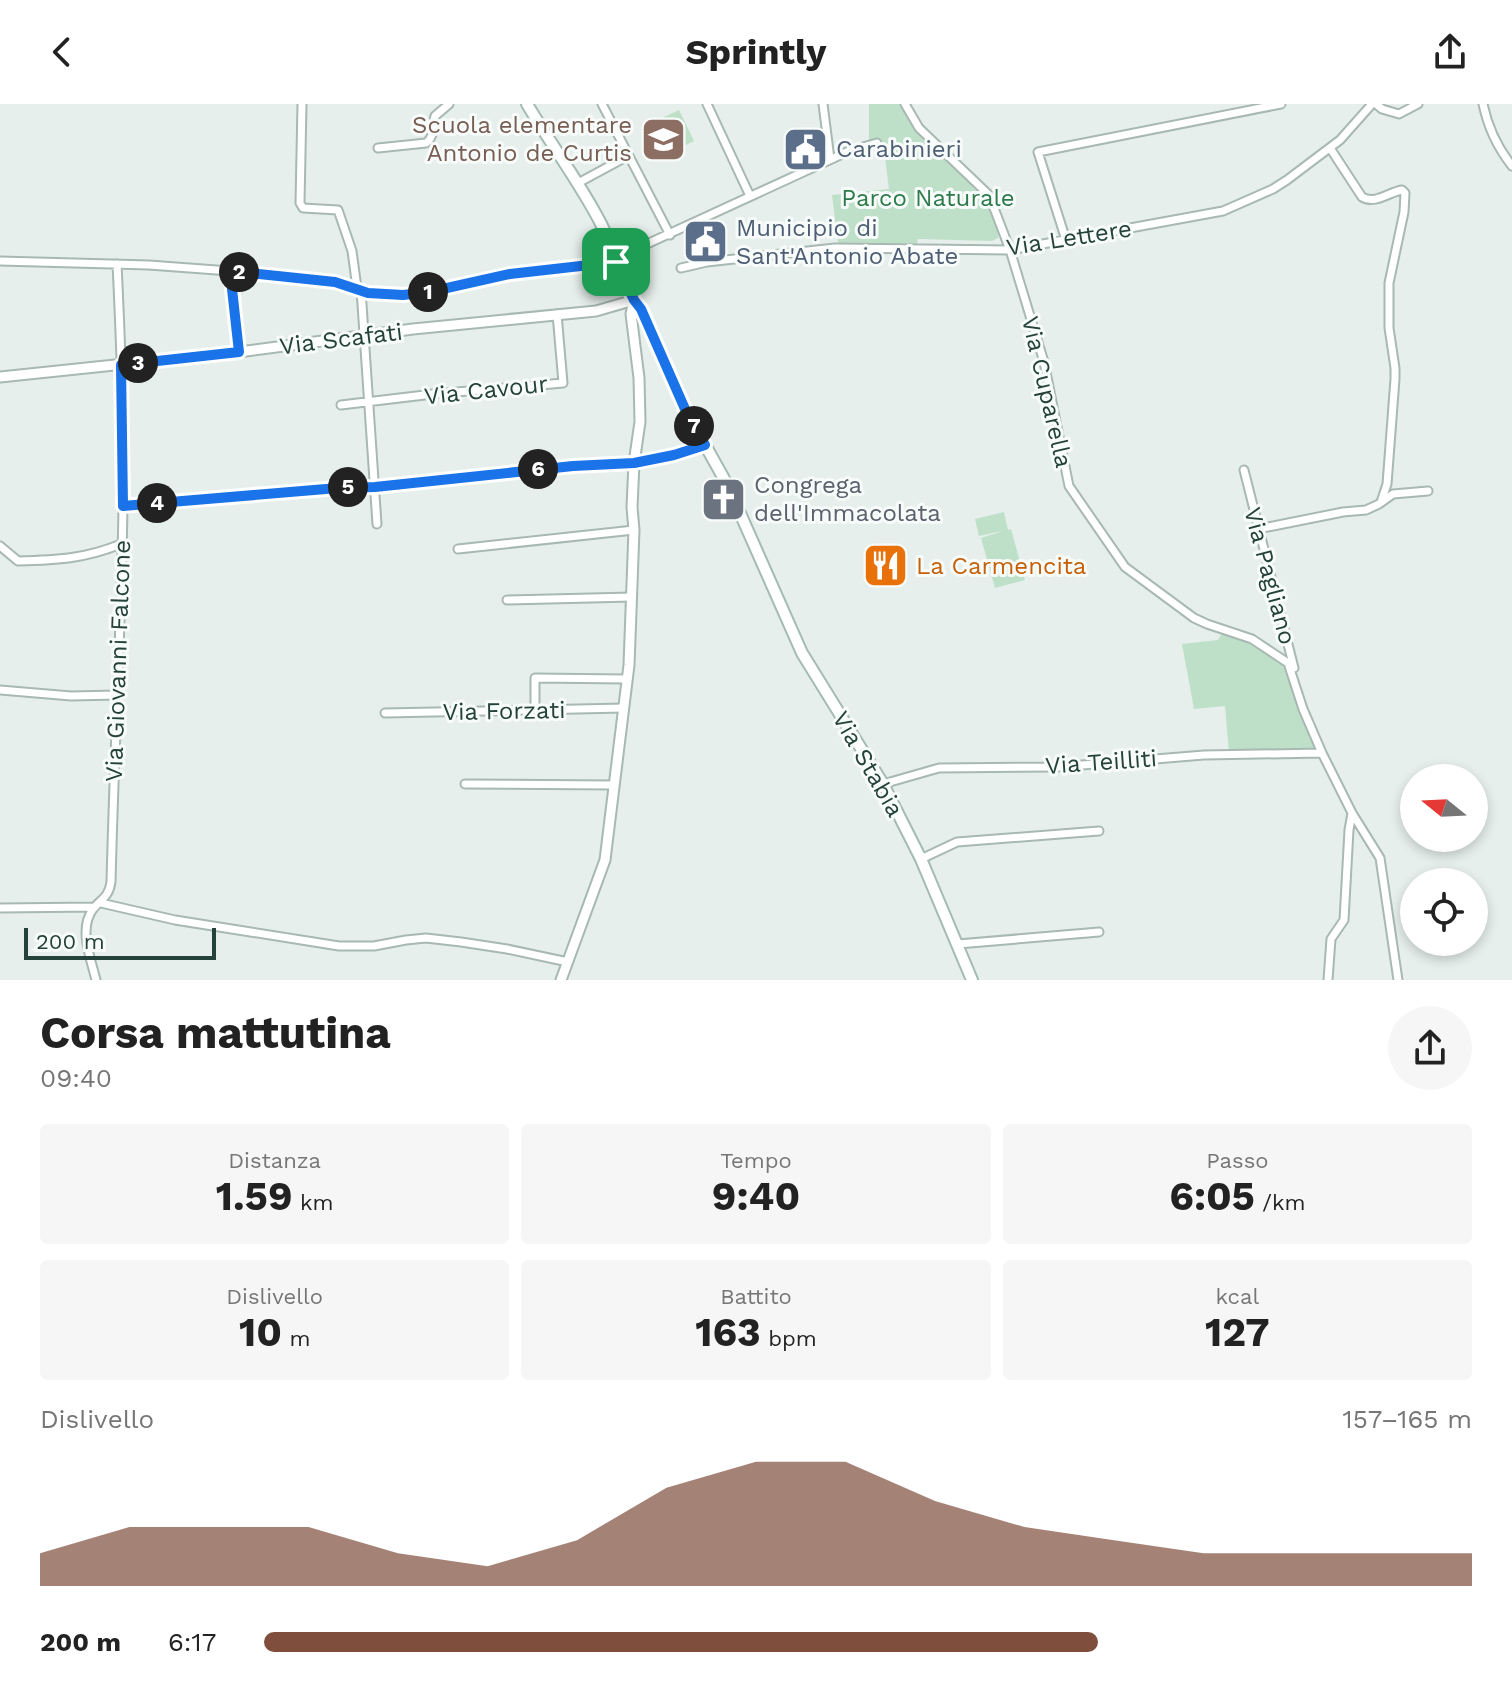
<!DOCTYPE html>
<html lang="it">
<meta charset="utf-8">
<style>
:root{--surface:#fff;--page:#f6f6f6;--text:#222;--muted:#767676;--accent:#804e3d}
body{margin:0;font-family:"Work Sans",sans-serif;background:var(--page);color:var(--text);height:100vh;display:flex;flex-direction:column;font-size:30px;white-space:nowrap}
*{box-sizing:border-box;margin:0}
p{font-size:26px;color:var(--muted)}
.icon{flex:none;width:44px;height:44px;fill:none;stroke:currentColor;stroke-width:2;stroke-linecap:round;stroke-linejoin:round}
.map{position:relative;height:876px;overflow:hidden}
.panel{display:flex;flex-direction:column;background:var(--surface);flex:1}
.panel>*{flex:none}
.needle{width:52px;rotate:288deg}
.buttons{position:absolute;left:1400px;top:660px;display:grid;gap:16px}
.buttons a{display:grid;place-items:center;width:88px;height:88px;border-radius:50%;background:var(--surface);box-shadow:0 4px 12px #0003;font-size:40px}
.scale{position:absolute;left:24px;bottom:20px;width:192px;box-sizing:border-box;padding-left:8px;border:4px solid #24423a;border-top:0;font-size:22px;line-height:28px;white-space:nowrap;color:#24423a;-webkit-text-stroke:6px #f7fbf9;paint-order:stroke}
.pin{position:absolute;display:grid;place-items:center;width:68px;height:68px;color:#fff;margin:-34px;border-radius:16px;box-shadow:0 4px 12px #0006}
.km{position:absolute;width:40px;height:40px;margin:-20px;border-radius:50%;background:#222;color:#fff;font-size:22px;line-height:40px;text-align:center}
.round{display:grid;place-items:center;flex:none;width:84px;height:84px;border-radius:42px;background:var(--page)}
.head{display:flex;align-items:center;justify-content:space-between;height:136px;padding:0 40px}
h1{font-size:44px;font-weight:700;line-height:60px}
.stats{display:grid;grid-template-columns:repeat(3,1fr);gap:12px;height:136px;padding:8px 40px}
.stats div{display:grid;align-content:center;border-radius:8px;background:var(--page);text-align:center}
.stats b{font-size:40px;font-weight:700}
.stats small{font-size:22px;font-weight:400}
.stats p{font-size:22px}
.chart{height:224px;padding:16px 40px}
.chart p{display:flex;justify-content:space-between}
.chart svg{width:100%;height:144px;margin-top:8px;fill:var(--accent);opacity:.7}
ul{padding:0 40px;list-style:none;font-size:26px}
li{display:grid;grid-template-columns:128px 96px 1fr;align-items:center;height:60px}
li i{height:20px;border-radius:10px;background:var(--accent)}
header{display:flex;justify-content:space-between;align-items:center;height:104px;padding:0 40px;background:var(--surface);font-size:36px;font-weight:700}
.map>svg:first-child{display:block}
</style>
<header><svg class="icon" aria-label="back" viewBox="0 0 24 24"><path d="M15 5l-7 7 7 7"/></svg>Sprintly<svg class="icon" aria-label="share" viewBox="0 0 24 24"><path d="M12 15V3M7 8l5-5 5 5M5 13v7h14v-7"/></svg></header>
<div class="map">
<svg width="1512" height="876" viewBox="0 0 1512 876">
<rect width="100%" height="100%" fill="#e6efeb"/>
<path fill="#bfe0c8" d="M869,0h33c6,10 12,22 20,31 22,24 79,69 76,103l-6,3 -74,-2 -1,5 -15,-1 -1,2 -63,-2 -6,-48 57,-6 -6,-47h-14z
M679,6l15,31 -16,8 -16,-31z
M1004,408l4,18 3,-1 14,51 -30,8 -14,-50 22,-7 -24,5 -4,-17z
M1222,529l33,12 28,21 33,84 -87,3 -4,-47 -31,3 -12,-65 36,-4z"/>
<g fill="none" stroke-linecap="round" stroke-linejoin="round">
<defs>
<path id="minor" d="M302,0l-2,99 3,5 35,2 14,41 5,37
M602,0l68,131
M707,0l43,92
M823,0l7,55
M905,0l14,24 70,67 21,55 34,112 25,124 56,81 69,51 13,6 45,15 36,24 15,46 19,44 30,60 28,45 18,122
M1376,0l6,5 17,5 19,-10
M1483,0c5,24 14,43 29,62
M378,44l48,-5c9,-6 6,-18 9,-27l14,-12
M1330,44l32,49c13,8 27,-5 40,-7l3,3 -1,19 -15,71v45l6,40v11l-8,105 -6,18
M578,79l50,-27
M1066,136l-28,-88 243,-48
M0,157l149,4 81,6 105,11 33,11 18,2 43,-3 81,-18 106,-12 7,-7 226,-104 28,-8
M681,164l26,-6 128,-14 175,2 213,-39 50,-22 14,-9 53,-40 32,-36
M230,167l9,81
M361,186l16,234
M341,301l92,-11 130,-11 -6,-69
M1244,366l50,198
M123,402l215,-18 37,-1 198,-21 61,-3 40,-8 31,-10
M1258,425l85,-17 23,-2 13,-6 14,-10 35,-3
M0,442l18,15c39,-1 66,-2 103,-17
M458,445l176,-19
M507,496l125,-3
M0,586l71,6 46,-1
M535,606v-32l92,1
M385,609l239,-5
M465,680l149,1
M883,680l56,-16 119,-1 146,-12 118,-2
M921,755l36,-17 142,-11
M101,799l74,17 164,26h35l32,-6 20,-2 35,4 46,7 61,13
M0,804l95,-1
M958,840l141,-12
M96,876c-5,-21 -18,-51 -3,-71 8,-10 16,-12 18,-27 3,-125 10,-250 12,-375 1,-81 -2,-162 -6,-243
M1328,876l3,-41 13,-19 5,-90 3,-17"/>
<path id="tertiary" d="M0,273l239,-25 174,-23 183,-18 38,-11
M561,876l44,-120 24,-195 5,-135 -2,-23 2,-44 6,-41 -1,-44 -8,-64 3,-14"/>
<path id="secondary" d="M527,0c23,39 51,76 72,116 16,28 21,64 42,89l44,100 43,77 74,167 81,131 38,75 51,121"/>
</defs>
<use href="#minor" stroke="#a8b8b2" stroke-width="11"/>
<use href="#tertiary" stroke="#a8b8b2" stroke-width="13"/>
<use href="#secondary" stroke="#a4bbb3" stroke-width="14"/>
<use href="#minor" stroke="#fff" stroke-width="7"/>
<use href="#tertiary" stroke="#fff" stroke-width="9"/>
<use href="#secondary" stroke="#fff" stroke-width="10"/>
</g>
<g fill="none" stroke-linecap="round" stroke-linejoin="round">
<defs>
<path id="route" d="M616,158l18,38 7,9 44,100 20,36 -31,10 -40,8 -61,3 -198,21 -37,1 -215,18 -2,-141 118,-13 -9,-81 105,11 33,11 35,2 26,-3 81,-18z"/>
</defs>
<use href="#route" stroke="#fff" stroke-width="16"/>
<use href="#route" stroke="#1a73e8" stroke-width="10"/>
</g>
<defs>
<symbol id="school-square" viewBox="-11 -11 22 22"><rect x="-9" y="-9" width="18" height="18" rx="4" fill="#8d6e63" stroke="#f7fbf9"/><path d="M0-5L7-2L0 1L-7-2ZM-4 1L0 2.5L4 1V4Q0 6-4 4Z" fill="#fff"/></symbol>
<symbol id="civic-square" viewBox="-11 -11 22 22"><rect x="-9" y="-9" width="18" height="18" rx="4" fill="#5c6f8a" stroke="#f7fbf9"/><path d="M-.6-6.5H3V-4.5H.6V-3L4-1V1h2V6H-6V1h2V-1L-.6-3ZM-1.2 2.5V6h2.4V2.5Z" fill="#fff"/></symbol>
<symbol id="church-square" viewBox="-11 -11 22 22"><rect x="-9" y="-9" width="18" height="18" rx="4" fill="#6b7280" stroke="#f7fbf9"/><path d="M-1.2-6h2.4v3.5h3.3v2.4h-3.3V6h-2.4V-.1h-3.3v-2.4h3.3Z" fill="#fff"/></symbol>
<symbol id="restaurant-square" viewBox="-11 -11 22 22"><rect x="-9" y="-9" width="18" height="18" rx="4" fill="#e8710a" stroke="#f7fbf9"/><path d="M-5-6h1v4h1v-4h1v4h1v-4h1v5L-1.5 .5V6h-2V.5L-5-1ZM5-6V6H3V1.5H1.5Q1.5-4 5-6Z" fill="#fff"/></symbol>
</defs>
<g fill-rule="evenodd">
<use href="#school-square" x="638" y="10" width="51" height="51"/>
<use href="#civic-square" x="780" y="20" width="51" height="51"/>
<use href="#civic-square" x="680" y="112" width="51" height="51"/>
<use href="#church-square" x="698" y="370" width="51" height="51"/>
<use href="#restaurant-square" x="860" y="436" width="51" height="51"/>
</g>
<g text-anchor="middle" stroke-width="6" stroke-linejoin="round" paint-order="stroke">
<g font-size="24" fill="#785e54" stroke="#f7fbf9" text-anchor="end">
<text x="632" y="29">Scuola elementare<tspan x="632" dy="28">Antonio de Curtis</tspan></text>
</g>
<g font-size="24" fill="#4e5e75" stroke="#f7fbf9" text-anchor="start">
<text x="836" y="53">Carabinieri</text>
<text x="736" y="132">Municipio di<tspan x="736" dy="28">Sant'Antonio Abate</tspan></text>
</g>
<g font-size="24" fill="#2d7a4b" stroke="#f7fbf9">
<text x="928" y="102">Parco Naturale</text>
</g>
<g font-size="24" fill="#24423a" stroke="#f7fbf9">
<text transform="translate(1069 134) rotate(-9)" y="8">Via Lettere</text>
<text transform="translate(341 235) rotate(-7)" y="8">Via Scafati</text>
<text transform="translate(486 286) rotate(-6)" y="8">Via Cavour</text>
<text transform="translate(1047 288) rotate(77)" y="8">Via Cuparella</text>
<text transform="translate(1270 472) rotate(75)" y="8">Via Pagliano</text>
<text transform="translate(118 557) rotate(-88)" y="8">Via Giovanni Falcone</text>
<text transform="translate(504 607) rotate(-1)" y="8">Via Forzati</text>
<text transform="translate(1101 658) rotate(-4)" y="8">Via Teilliti</text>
<text transform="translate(868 660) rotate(60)" y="8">Via Stabia</text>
</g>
<g font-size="24" fill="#5b616d" stroke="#f7fbf9" text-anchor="start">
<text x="754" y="389">Congrega<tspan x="754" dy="28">dell'Immacolata</tspan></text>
</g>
<g font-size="24" fill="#c56008" stroke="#f7fbf9" text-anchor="start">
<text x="916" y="470">La Carmencita</text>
</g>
</g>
</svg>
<div class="buttons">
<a><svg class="needle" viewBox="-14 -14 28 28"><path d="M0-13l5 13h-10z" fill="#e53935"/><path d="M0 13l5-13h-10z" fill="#767676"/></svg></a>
<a><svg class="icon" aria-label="locate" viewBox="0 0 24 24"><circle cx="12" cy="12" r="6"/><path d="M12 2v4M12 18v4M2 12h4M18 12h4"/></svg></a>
</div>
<div class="scale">200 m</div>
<div class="pin" style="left:616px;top:158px;background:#1e9e55"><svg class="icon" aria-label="arrive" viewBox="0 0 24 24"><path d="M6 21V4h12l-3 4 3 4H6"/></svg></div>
<b class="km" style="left:428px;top:188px">1</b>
<b class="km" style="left:239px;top:168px">2</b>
<b class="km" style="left:138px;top:259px">3</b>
<b class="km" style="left:157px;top:399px">4</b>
<b class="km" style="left:348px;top:383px">5</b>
<b class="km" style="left:538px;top:365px">6</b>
<b class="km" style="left:694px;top:322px">7</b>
</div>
<section class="panel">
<div class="head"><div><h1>Corsa mattutina</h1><p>09:40</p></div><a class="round"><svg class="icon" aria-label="share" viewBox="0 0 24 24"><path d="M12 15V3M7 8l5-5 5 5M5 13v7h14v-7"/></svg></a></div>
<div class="stats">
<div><p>Distanza</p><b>1.59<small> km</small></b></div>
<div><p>Tempo</p><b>9:40</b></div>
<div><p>Passo</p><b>6:05<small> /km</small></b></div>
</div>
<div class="stats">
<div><p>Dislivello</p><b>10<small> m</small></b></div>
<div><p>Battito</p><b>163<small> bpm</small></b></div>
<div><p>kcal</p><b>127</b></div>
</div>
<div class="chart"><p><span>Dislivello</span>157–165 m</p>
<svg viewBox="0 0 160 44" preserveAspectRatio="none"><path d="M0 44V34L10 26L20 26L30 26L40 34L50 38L60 30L70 14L80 6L90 6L100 18L110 26L120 30L130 34L140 34L150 34L160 34V44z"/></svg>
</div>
<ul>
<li><b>200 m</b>6:17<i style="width:69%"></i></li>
</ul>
</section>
